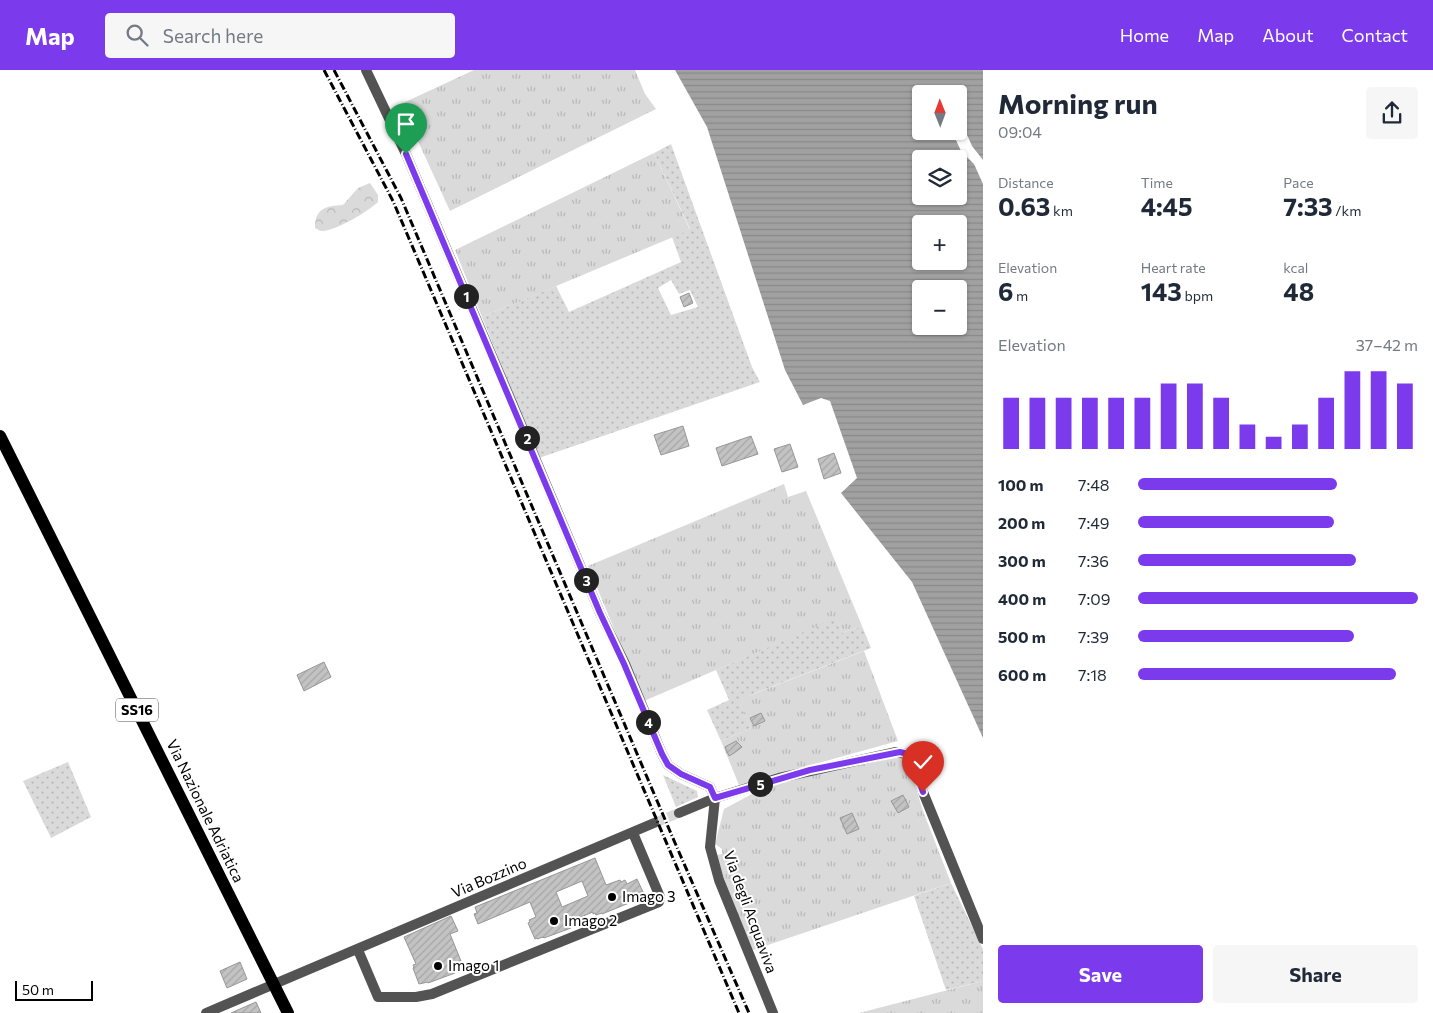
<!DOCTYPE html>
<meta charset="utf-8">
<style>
:root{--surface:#fff;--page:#f6f6f7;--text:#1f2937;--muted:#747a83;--accent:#7c3aed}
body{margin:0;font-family:Commissioner,sans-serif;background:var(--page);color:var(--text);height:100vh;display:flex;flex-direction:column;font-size:19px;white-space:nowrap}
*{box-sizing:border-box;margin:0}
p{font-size:16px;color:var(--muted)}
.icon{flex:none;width:28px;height:28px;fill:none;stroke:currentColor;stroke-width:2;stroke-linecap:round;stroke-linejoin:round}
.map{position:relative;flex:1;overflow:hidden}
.side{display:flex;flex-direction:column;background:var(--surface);width:450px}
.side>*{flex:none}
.needle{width:32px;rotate:359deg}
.controls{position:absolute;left:912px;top:15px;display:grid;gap:10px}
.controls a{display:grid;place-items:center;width:55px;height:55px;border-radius:5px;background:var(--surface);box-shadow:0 1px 4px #0004;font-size:25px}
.scale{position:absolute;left:15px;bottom:12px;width:78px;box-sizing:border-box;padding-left:5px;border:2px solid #000;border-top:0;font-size:14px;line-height:18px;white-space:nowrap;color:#000;-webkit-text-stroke:4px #fff;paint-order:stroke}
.pin{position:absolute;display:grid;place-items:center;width:42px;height:42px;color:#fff;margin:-51px -21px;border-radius:50% 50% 50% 0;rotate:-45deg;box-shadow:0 0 5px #0007}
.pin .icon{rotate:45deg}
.km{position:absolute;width:25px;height:25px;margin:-12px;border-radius:50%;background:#222;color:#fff;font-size:14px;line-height:25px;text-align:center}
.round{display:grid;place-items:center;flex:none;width:52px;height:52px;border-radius:5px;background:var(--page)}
.headline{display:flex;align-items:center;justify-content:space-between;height:85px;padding:0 15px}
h1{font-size:28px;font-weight:700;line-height:38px}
.figures{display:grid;grid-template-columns:repeat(3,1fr);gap:8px;height:85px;padding:5px 15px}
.figures div{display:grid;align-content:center}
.figures b{font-size:25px;font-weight:700}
.figures small{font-size:14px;font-weight:400}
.figures p{font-size:14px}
.chart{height:140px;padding:10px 15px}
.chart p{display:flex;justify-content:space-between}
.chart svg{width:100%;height:90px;margin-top:5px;stroke:var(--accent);stroke-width:6}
.button{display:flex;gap:10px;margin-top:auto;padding:10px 15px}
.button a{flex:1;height:58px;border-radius:5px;background:var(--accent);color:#fff;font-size:20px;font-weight:700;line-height:58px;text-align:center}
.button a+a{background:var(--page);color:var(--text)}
ul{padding:0 15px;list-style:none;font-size:16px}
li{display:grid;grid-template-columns:80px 60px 1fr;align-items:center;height:38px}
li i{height:12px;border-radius:6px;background:var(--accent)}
header{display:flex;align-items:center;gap:30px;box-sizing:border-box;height:70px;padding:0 25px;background:var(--accent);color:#fff}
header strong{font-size:24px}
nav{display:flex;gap:28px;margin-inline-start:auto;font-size:18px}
.search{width:350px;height:45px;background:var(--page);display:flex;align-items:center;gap:12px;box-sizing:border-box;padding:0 18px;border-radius:5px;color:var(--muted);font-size:19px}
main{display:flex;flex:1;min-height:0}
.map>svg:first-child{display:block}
</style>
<header>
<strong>Map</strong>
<div class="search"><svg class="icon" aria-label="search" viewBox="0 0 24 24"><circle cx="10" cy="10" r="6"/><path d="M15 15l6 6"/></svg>Search here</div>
<nav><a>Home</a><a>Map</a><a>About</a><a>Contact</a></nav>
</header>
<main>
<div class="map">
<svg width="983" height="943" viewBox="0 0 983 943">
<defs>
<pattern id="grass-dots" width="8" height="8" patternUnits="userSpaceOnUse" patternTransform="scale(1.25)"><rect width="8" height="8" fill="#dadada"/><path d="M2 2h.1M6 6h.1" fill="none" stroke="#b9b9b9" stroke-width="1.8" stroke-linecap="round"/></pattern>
<pattern id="forest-crowns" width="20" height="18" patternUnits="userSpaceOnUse" patternTransform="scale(1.25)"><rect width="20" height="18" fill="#dadada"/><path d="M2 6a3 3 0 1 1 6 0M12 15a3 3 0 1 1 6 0" fill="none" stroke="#b9b9b9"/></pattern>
<pattern id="park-tufts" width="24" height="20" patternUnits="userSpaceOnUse" patternTransform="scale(1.25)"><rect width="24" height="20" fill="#dadada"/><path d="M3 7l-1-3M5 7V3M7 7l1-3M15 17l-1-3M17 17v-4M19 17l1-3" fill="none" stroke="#b9b9b9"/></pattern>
<pattern id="water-rules" width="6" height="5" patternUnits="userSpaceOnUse" patternTransform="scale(1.25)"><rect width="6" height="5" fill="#a1a1a1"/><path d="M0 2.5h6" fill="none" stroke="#898989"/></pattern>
<pattern id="building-hatch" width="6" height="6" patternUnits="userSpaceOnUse" patternTransform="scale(1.25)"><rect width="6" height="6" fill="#c3c3c3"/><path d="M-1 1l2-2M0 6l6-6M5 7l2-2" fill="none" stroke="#a6a6a6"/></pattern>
</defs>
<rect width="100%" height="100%" fill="#fff"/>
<path fill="url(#grass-dots)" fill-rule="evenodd" d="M671,74l81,223 8,15 -221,76 -57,-141 74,-31 13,26 112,-50 -9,-25 18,-8 -36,-76zM671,210l8,14 11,-4 8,17 -27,8 -13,-27z
M836,547l6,16 20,-7 9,22 -118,46 -14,7 12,27 -30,13 -14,-31 22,-10 -13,-30z
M68,692l23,55 -40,21 -28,-57z
M663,705l34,16 1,6 -22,10z
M951,813l32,66v32l-37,9 -32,-94z"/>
<path fill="url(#forest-crowns)" d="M370,113l8,12v7c-9,9 -43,29 -55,29 -4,0 -4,-1 -8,-3 0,-20 11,-22 28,-23l15,-17z"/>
<path fill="url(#park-tufts)" d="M474,0h161l10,24 11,15 -206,102 -49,-107z
M654,83l36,77 -208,87 -27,-67z
M784,414l4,13 18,-6 56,135 -20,7 -6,-15 -192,83 -56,-135z
M864,581l34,90 -159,44 -18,-44 30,-13 -13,-28z
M896,687l11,2 16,52 28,72 -198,67 -21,-49 -16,-46 6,-1v-5l-7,-5 9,-35 41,-22 46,-15z
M983,911v32h-124z"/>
<path fill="url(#water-rules)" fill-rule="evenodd" d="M675,0h308v668l-71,-156 -71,-89 16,-15 -27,-77 -9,-3 -18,7 -18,-35 -78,-243zM921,24h38v37h-38zM921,89h38v37h-38zM921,154h38v37h-38zM921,219h38v37h-38z"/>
<path fill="#fff" d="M959,46l4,6 1,6 8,18 11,14v24l-9,-20 -13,-13 -6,-13 -2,-7h6z"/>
<path fill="url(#building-hatch)" stroke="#979797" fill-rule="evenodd" d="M689,223l4,10 -9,4 -4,-10z
M683,356l6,20 -28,9 -7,-20z
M751,366l7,18 -36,12 -6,-18z
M790,374l8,23 -16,5 -8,-23z
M834,383l7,20 -17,6 -6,-20z
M324,592l7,15 -27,14 -7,-16z
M761,643l4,8 -11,5 -4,-8z
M736,671l6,6 -8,6 -5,3 -4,-9z
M903,725l6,12 -11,6 -7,-12z
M852,743l7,16 -12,5 -7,-16z
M595,788l11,27 14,-5 1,2 4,-2 2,4 10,-5 7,15 -11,5 1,2 -32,13v-1l-6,2 -1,-2 -2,1v-2l-15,6 1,3 -9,4 1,3 -27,10 -1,-1 -6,2v-1l-2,1 -7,-16 2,-1 -1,-2 7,-3 -6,-15 -52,22 -4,-10 3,-1 -2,-6zM582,811l6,15 -26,11 -6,-15z
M451,846l7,15 -8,3 13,32 -9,4 1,3 -27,10v-1l-9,2 -6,-16 1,-1 -1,-2 3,-1 -12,-27z
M240,892l7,17 -20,9 -7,-17z
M256,932l5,11h-30z"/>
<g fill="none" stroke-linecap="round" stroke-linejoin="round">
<path stroke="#d9d9d9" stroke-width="10" stroke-dasharray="10 5" stroke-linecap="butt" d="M654,753l25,-10"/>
<path stroke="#535353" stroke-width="10" d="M366,0l40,84 106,249 88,210 25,51 37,90 6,11 13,9 29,13 5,11 -5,49 9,33 54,133
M679,743l36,-15 64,-20 117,-26 11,2 4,3 12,35 60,147
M358,880l20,47h38l16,-3 227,-92 1,-5 -27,-64
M206,943l448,-190"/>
<path stroke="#000" stroke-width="12" d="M0,366l288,577"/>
<path stroke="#000" stroke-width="3" stroke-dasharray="8 2.5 1 2.5" stroke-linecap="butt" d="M324,0l69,131 346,812
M334,0l67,128 271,638 77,177"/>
</g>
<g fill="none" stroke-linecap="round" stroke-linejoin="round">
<defs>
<path id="route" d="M406,84l194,459 24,51 38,90 6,11 13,9 29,13 5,11 95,-28 90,-18 8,2 3,4 12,34"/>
</defs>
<use href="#route" stroke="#fff" stroke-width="10"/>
<use href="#route" stroke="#7c3aed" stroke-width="6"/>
</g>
<g fill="#000" stroke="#fff" stroke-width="2">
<circle cx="612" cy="827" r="5"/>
<circle cx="554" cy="851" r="5"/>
<circle cx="438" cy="896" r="5"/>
</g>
<g text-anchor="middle" stroke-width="4" stroke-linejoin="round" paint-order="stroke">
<rect fill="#fff" stroke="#4c4c4c" stroke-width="1" x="116" y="628.5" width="42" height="23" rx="4"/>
<g font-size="14" font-weight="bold" fill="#000">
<text x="137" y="645">SS16</text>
</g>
<g font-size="15" fill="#000" stroke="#fff">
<text transform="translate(205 741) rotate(64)" y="5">Via Nazionale Adriatica</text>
<text transform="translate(489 808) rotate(-23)" y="5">Via Bozzino</text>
<text transform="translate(750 842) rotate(70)" y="5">Via degli Acquaviva</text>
</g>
<g font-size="15" fill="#000" stroke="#fff" text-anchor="start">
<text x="622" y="832">Imago 3</text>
<text x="564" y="856">Imago 2</text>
<text x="448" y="901">Imago 1</text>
</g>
</g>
</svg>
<div class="controls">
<a><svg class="needle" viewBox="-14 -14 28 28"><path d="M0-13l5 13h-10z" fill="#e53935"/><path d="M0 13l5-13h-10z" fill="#747a83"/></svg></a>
<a><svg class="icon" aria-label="layers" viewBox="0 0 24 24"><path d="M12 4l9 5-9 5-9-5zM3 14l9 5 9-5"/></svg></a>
<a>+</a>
<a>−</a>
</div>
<div class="scale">50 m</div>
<div class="pin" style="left:406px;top:84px;background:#1e9e55"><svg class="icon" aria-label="arrive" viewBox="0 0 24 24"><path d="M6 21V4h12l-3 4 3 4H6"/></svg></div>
<div class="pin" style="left:923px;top:722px;background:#d93025"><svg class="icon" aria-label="check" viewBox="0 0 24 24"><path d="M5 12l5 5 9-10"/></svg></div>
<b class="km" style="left:466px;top:226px">1</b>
<b class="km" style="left:527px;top:368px">2</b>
<b class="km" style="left:586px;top:510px">3</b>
<b class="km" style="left:648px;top:652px">4</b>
<b class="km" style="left:760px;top:714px">5</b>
</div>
<section class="side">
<div class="headline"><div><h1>Morning run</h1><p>09:04</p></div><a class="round"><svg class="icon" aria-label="share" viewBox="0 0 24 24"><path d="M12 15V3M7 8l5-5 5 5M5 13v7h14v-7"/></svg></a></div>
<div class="figures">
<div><p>Distance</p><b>0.63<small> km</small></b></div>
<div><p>Time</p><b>4:45</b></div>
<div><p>Pace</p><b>7:33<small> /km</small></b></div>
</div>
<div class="figures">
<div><p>Elevation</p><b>6<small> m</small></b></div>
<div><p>Heart rate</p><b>143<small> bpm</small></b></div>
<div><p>kcal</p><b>48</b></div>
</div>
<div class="chart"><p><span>Elevation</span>37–42 m</p>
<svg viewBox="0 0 160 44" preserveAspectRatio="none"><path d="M5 44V19M15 44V19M25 44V19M35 44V19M45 44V19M55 44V19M65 44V12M75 44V12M85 44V19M95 44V32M105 44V38M115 44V32M125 44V19M135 44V6M145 44V6M155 44V12"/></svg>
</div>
<ul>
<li><b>100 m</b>7:48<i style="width:71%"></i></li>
<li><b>200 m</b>7:49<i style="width:70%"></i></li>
<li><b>300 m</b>7:36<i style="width:78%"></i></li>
<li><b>400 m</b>7:09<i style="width:100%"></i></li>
<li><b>500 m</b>7:39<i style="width:77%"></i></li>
<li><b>600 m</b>7:18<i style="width:92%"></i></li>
</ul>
<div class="button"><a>Save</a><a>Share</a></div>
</section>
</main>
